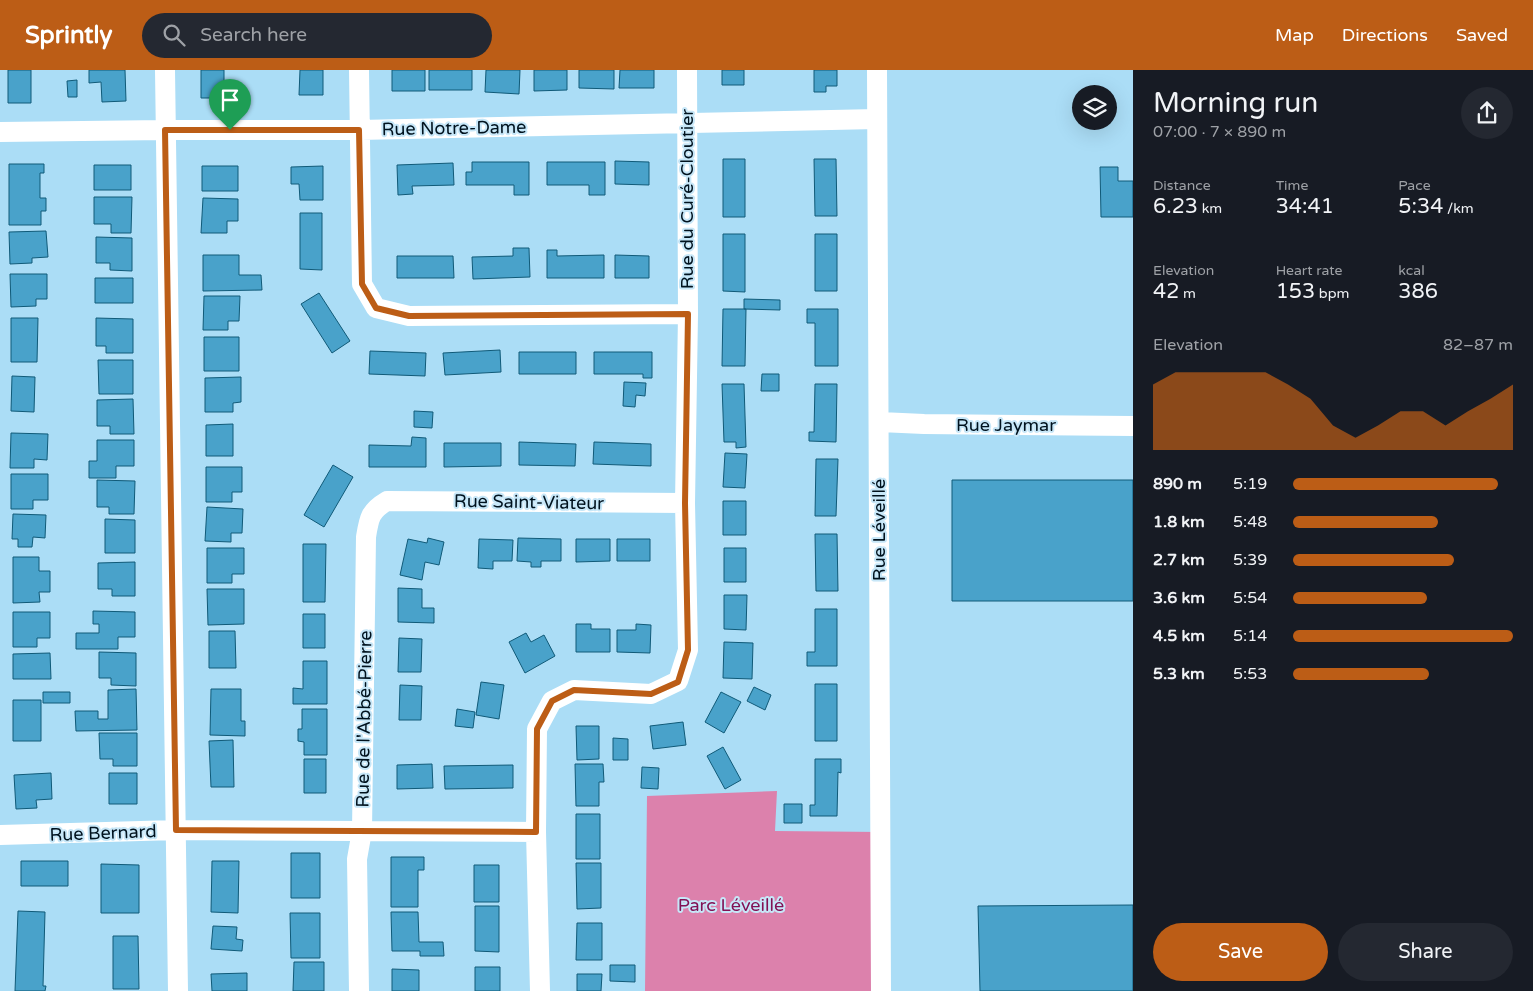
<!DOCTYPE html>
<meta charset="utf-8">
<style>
:root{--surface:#171b24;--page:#242831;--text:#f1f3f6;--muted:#9ea1a6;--accent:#bc5d16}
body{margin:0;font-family:"Varela Round",sans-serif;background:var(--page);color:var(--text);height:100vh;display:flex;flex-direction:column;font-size:19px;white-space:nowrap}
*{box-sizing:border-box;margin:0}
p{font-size:16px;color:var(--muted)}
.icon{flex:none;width:28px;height:28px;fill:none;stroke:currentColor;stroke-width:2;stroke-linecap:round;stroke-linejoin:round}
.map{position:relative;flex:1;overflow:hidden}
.details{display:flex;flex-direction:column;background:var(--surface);width:400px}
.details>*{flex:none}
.fabs{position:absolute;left:1072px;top:15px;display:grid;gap:10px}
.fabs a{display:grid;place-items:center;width:45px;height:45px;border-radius:50%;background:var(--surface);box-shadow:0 5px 20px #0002;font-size:25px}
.pin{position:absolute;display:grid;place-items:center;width:42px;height:42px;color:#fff;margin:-51px -21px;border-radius:50% 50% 50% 0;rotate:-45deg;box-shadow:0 0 5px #0007}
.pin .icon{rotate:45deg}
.round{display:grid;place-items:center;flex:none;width:52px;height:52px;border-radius:26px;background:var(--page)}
.head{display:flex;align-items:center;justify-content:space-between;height:85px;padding:0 20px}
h1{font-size:28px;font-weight:600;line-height:38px}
.metrics{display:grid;grid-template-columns:repeat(3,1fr);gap:8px;height:85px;padding:5px 20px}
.metrics div{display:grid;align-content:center}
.metrics b{font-size:21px;font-weight:600}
.metrics small{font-size:14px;font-weight:400}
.metrics p{font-size:14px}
.chart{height:140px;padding:10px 20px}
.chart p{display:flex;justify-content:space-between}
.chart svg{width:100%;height:90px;margin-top:5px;fill:var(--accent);opacity:.7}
.cta{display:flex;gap:10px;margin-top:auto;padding:10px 20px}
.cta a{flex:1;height:58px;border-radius:30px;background:var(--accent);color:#fff;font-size:20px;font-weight:600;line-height:58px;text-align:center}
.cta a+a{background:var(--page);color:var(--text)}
ul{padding:0 20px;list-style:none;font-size:16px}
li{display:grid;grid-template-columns:80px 60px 1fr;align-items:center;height:38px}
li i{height:12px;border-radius:6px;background:var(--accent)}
header{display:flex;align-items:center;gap:30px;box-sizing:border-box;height:70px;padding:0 25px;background:var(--accent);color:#fff}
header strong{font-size:24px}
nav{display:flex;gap:28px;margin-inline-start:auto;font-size:18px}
.search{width:350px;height:45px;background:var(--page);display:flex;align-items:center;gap:12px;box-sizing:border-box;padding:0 18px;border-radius:28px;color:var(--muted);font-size:19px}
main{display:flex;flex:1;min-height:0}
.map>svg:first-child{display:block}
</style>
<header>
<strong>Sprintly</strong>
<div class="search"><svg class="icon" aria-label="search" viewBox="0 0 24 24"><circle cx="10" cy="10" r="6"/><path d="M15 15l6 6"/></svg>Search here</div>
<nav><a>Map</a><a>Directions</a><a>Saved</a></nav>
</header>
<main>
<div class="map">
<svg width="1133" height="921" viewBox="0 0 1133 921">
<rect width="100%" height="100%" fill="#abddf6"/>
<path fill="#dc81ac" d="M777,721l-2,40 106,1v159h-236l2,-195z"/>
<path fill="#49a2ca" stroke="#105a78" d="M8,0h23v33h-23z
M89,0h36l1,31 -24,1 -1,-20 -12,1z
M201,0h23v28h-23z
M300,0h23v25h-24z
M392,0h33v21h-33z
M429,0h43v20h-43z
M486,0h34l-1,24 -34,-2z
M534,0h33v20l-33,1z
M579,0h35v19l-35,-1z
M620,0h34v18h-35z
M722,0h22v15h-22z
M814,0h23v16h-11v6h-12z
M77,10v17h-9l-1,-16z
M723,89h22v58h-22z
M814,89h22l1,57h-22z
M615,91l34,1v23l-34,-1z
M472,92h57v33h-15v-10h-48v-13h6z
M547,92h58v33h-16v-10h-42z
M453,93l1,22 -42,1 1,8 -15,1 -1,-30z
M9,94h35v9h-4v25h6v13h-5v14h-32z
M94,95h37v25h-37z
M202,96h36v25h-36z
M323,96v34h-23l-1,-16h-8v-17z
M1100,97h18v14h15v36h-32z
M94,127h38l-1,36h-20v-9h-17z
M203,128l35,1v22h-11v12h-26z
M300,143h22v57l-22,-1z
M46,161l2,26 -16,1v5l-22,1 -1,-32z
M723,164h22v58l-22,-1z
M815,164h22v57h-22z
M96,167l36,1v33l-22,-1v-7h-14z
M513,178h16l1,29 -57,2 -1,-22 41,-1z
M547,180h10v6l47,-1v23h-57z
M203,185h36v20h22l1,15 -59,1z
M615,185l34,1v22h-34z
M397,186h56l1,22h-57z
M10,204h37v25h-11v7l-25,1z
M95,208h38v25h-38z
M319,223l31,48 -18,12 -31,-49z
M204,226h36l-1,25h-11v9h-25z
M744,229l36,1v10l-36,-1z
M723,239h23l-1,57h-23z
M807,239h31v57h-23v-43h-8z
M11,248h27l-1,44h-26z
M96,248l37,1v34h-27v-7h-10z
M204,267h35v34h-35z
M500,280l1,22 -56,3 -2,-22z
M370,281l56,2 -1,23 -56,-2z
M519,282h57v22h-57z
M594,282h58v26h-9v-4h-49z
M98,290h35v34h-34z
M762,304h17v17h-18z
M12,306l23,1 -1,35 -23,-1z
M241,307v25l-8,1v9h-28v-34z
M624,312l22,1 -1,13 -9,-1 -1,12 -12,-1z
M722,314h22l2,63 -10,1v-6h-12z
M815,314h22l-1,58 -27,-1v-9h5z
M133,329l1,35h-24v-8h-13v-26z
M414,341l19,1 -1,16 -18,-1z
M233,354v32h-27v-31z
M11,363l37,1 -1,26 -13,-1v9h-24z
M412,367l14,1v29h-57v-22l42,1z
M97,370h37v26h-18v12h-27v-17h8z
M519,372l57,2 -1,22 -56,-1z
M594,372l57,2v22l-58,-2z
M444,373h57v23l-57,1z
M725,383l22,1 -2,34 -22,-1z
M816,389h22l-2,57h-21z
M333,395l20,12 -29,50 -20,-12z
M206,397h36v25h-10v10h-26z
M11,404h37v26h-15v9h-22z
M97,410l38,1 -1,33h-25v-7h-12z
M952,410h181v121h-181z
M723,431h23v34h-23z
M207,437l36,2 -1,24h-11v9l-26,-1z
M13,444l33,1 -1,23 -12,-1 -1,10h-14v-8h-6z
M105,449l30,1v33h-30z
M815,464h22l1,57h-22z
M428,468l16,4 -5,23 -14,-3 -3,18 -22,-5 8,-36 19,4z
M518,468l43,1v22h-20v6h-10v-5l-14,-1z
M479,469l34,1 -1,21h-19v8l-15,-1z
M576,469h34v22l-34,1z
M617,469h33v22h-33z
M303,474h23l-1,58h-22z
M207,478h37v26h-12v9h-25z
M724,478h22v34h-22z
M13,487h26v14h11v21h-11l1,10 -27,1z
M135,492v34h-23v-7h-14v-26z
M398,518l24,1v19h12v15l-36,-1z
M207,519h37v35l-36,1z
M724,525h23l-1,35 -22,-1z
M815,539h22v57h-30v-14h8z
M93,541l42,1v25h-17v12h-42v-16h23v-9h-6z
M13,542h37v26h-13v9h-24z
M303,544h22v34h-22z
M576,554h15v5h19v23h-34z
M636,554l15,1 -1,28 -33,-1v-22h19z
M209,561h26l1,37h-27z
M526,563l5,9 13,-7 11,21 -30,17 -16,-31z
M399,568l23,1 -1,33h-23z
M724,572l29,1 -1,36 -29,-1z
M99,582l37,1v33l-25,-1v-7h-12z
M50,583l1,26h-38v-25z
M303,591h24v43h-34v-16l10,1z
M481,612l23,3 -5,34 -23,-4z
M815,614h22v57h-22z
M400,615l22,1 -1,34h-22z
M754,617l17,8 -6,15 -18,-9z
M136,619l1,41 -61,1 -1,-20h23v8h10v-29z
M211,619h30v32h4v15l-35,-1z
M43,622h27v11h-27z
M721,622l20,10 -17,31 -19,-11z
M13,630h28v41h-28z
M302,639h25v46h-23v-13l-6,-1v-12h4z
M457,639l18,3 -2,16 -18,-2z
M683,652l3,23 -33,4 -3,-23z
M576,656h23v33l-22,1z
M99,663h38v33h-24v-7h-13z
M613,668l15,1v21h-15z
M233,670l1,47h-23l-2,-46z
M723,677l18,33 -16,9 -18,-33z
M304,689h22v34h-22z
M815,689h26v14l-3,-1 -1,44h-27v-11h5z
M432,694l1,24 -36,1v-24z
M575,694h28l1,18h-5v24h-23z
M513,695v23l-68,1 -1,-23z
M642,697l17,1 -1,21 -17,-1z
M51,703l1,26 -16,1 1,8 -21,1 -2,-34z
M109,703h28v31h-28z
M784,734h18v19h-18z
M576,744h24v45h-24z
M291,783h29v45h-29z
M391,787h33v13h-6v37h-27z
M21,791h47v25h-47z
M212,791h27l-1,52 -27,-1z
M576,793h25v45l-24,1z
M101,794l38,1v48h-38z
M474,795h25v37h-25z
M1133,835v86h-153l-2,-85z
M475,836h24v46l-24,-1z
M18,841l27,1 -2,74h3l-1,5h-30z
M391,842h27l1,30h24l1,14h-24v-5h-28z
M290,843h30v45h-29z
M577,853h25v37h-26z
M213,856l24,1 -1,12 7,1 -1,11 -31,-2z
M113,866h25l1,53h-26z
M294,892h30v29h-31z
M610,895h25v17l-25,-1z
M475,897h25v24h-25z
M392,899l27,1v21h-27z
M247,903v18h-35l-1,-17z
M577,904h25l-1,17h-24z"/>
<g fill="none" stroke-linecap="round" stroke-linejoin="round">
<path stroke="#fff" stroke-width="20" d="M165,0l13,921
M359,0l3,214 14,24 33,8 279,-2
M877,0l4,921
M0,62l165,-2h194l518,-11
M880,352l44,2 209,2
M0,765l176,-5 360,2
M359,921l-2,-132 5,-28 4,-294c3,-19 4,-26 21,-36l298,2
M540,921l-4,-159 1,-103 15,-28 22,-11 77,4 27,-13 10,-31 -3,-147 3,-189 -1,-244"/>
</g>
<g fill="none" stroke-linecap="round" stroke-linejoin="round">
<defs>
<path id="route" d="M165,60h194l3,154 14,24 33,8 279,-2 -3,189 3,147 -10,32 -27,12 -77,-4 -22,11 -15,28 -1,103 -360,-2z"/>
</defs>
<use href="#route" stroke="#fff" stroke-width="10"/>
<use href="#route" stroke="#bc5d16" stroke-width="6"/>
</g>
<g text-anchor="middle" stroke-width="4" stroke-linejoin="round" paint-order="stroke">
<g font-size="18" fill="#00121e" stroke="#c7e7f8">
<text transform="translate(454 58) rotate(-1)" y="6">Rue Notre-Dame</text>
<text transform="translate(687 129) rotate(-90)" y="6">Rue du Curé-Cloutier</text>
<text x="1006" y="361">Rue Jaymar</text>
<text transform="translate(529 432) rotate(1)" y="6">Rue Saint-Viateur</text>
<text transform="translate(879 460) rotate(-90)" y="6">Rue Léveillé</text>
<text transform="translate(364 649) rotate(-89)" y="6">Rue de l'Abbé-Pierre</text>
<text transform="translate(103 763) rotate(-2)" y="6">Rue Bernard</text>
</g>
<g font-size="18" fill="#821154" stroke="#c7e7f8">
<text x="731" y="841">Parc Léveillé</text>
</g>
</g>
</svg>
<div class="fabs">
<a><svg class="icon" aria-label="layers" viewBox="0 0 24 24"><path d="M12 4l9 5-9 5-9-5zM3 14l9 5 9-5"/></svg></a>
</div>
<div class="pin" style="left:230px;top:60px;background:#1e9e55"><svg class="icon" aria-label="arrive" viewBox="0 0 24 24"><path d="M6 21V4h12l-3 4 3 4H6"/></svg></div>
</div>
<section class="details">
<div class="head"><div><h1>Morning run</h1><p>07:00 · 7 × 890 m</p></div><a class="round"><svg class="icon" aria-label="share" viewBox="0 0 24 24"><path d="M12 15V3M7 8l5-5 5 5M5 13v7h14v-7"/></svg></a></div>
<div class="metrics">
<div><p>Distance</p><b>6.23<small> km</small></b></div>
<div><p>Time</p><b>34:41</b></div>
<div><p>Pace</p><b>5:34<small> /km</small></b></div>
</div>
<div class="metrics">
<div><p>Elevation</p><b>42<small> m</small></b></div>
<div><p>Heart rate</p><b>153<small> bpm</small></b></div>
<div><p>kcal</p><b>386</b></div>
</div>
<div class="chart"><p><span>Elevation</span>82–87 m</p>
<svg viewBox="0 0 160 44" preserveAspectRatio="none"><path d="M0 44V12L10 6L20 6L30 6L40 6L50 6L60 12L70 19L80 32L90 38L100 32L110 25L120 25L130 32L140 25L150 19L160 12V44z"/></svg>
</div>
<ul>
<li><b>890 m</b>5:19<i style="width:93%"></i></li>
<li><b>1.8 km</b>5:48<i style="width:66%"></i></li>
<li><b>2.7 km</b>5:39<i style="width:73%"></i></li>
<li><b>3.6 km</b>5:54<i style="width:61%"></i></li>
<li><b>4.5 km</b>5:14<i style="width:100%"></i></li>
<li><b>5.3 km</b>5:53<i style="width:62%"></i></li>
</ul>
<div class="cta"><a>Save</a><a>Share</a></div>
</section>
</main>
